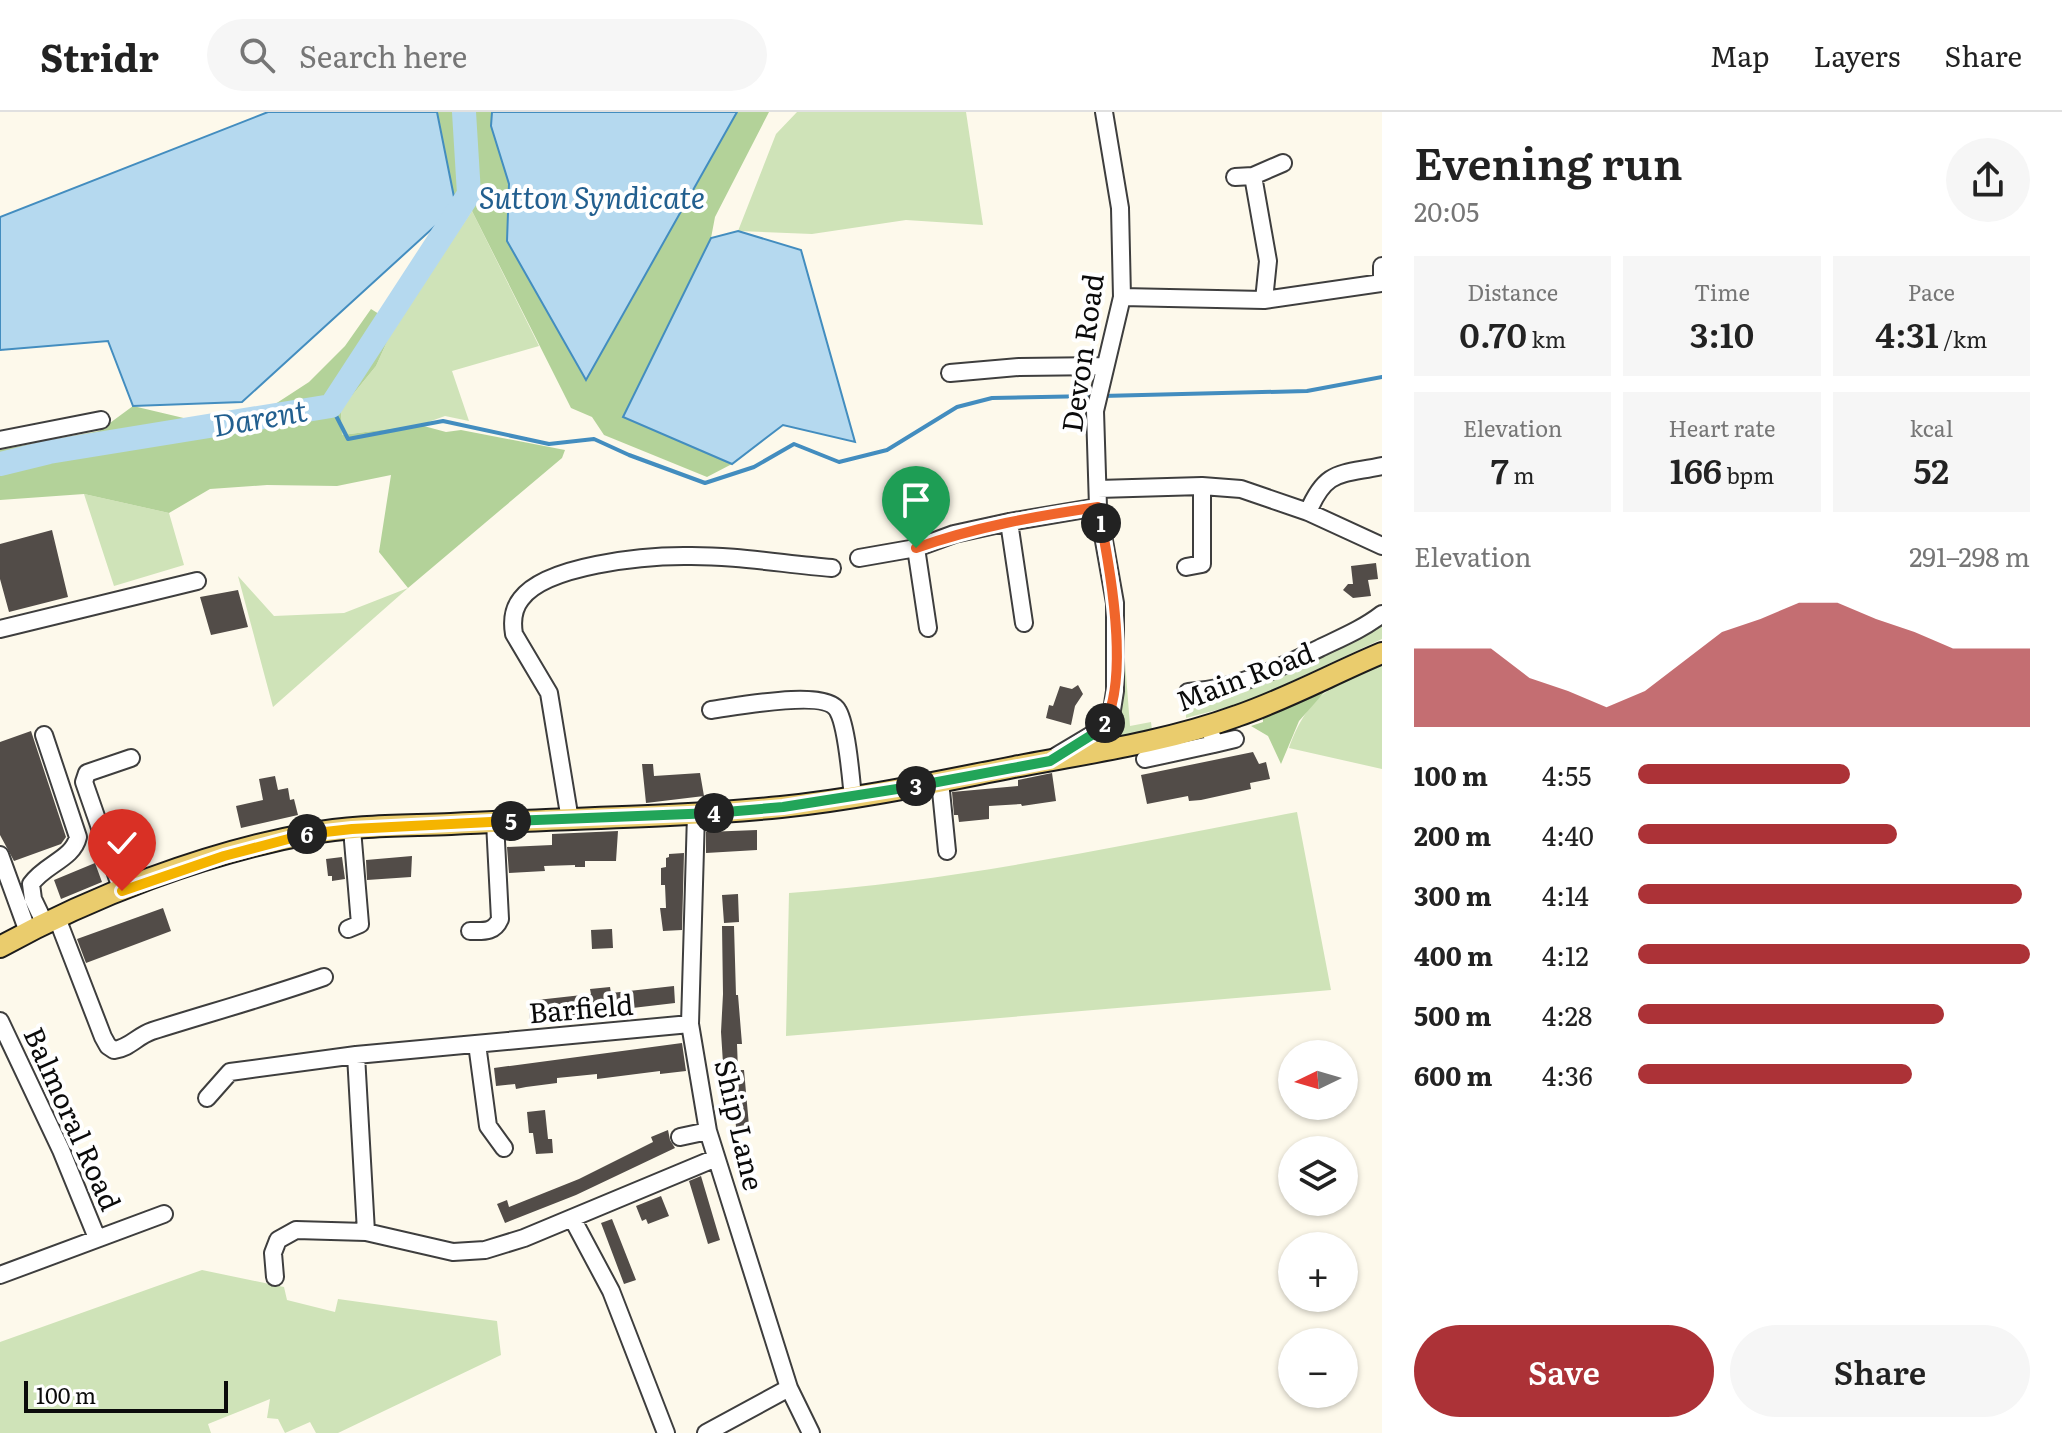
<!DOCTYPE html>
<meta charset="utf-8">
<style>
:root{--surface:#fff;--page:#f6f6f6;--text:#222;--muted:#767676;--line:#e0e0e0;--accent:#ac3237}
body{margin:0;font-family:Literata,serif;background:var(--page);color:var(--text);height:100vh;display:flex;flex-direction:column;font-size:30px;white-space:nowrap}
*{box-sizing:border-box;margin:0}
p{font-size:26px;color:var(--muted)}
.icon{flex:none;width:44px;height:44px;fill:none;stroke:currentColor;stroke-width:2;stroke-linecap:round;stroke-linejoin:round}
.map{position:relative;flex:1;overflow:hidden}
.drawer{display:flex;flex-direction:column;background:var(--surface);width:680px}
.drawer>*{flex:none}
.needle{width:52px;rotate:265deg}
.fabs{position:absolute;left:1278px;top:928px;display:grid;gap:16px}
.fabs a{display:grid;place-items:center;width:80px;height:80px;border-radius:50%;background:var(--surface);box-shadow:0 2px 6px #0004;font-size:40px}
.scale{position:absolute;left:24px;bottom:20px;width:204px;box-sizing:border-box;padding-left:8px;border:4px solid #0b0b0b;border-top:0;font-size:22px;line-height:28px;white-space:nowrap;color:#0b0b0b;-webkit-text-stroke:6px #fff;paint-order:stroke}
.pin{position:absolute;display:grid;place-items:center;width:68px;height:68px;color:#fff;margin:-82px -34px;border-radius:50% 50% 50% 0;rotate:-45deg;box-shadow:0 0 8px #0007}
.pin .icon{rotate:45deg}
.km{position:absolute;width:40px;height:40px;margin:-20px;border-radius:50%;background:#222;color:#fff;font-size:22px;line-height:40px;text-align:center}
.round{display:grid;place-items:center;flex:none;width:84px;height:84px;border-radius:42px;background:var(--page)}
.head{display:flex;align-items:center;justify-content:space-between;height:136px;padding:0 32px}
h1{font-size:44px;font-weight:600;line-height:60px}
.stats{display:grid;grid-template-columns:repeat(3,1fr);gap:12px;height:136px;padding:8px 32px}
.stats div{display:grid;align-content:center;border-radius:0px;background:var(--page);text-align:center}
.stats b{font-size:34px;font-weight:600}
.stats small{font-size:22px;font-weight:400}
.stats p{font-size:22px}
.chart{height:224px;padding:16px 32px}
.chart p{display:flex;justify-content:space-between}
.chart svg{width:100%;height:144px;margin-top:8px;fill:var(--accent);opacity:.7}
.primary-button{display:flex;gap:16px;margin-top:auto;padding:16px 32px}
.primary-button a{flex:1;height:92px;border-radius:48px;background:var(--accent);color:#fff;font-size:32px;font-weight:600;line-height:92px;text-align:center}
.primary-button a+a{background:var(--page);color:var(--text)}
ul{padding:0 32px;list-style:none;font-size:26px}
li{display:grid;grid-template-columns:128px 96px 1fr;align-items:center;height:60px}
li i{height:20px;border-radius:10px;background:var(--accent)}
header{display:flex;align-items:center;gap:48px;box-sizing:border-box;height:112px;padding:0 40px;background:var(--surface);border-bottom:2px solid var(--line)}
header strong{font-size:38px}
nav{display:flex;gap:44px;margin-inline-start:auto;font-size:28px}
.search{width:560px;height:72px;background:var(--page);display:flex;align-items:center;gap:20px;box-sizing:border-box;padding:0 28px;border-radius:44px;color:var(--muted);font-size:30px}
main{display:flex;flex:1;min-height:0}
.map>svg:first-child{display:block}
</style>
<header>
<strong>Stridr</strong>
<div class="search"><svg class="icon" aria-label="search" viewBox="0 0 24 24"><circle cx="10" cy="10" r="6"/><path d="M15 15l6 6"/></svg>Search here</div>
<nav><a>Map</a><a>Layers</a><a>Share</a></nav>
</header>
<main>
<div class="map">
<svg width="1382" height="1321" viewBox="0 0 1382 1321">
<rect width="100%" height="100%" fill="#fdf9eb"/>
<path fill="#cfe3b8" d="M797,0h169l17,113 -77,-5 -94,14 -74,-3 38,-97z
M472,99l67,135 -87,25 17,50 -24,-5 -25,9 -78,10 -1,-26 35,-43 19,-42z
M84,382l85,19 15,52 -70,21z
M238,464l36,40 70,-3 64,-25 -135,119z
M1382,507v20l-122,57 -28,10 -46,12v-10l11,-9z
M1124,536l6,78 21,-4 1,8 -68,17 17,-11z
M1382,551v106l-93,-21c20,-55 43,-62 93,-85z
M1297,700l34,178 -545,46 3,-143c172,-12 339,-49 508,-81z
M202,1158l82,17 3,13 48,12 3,-13 159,22 4,34 -163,78h-22l-6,-11 -25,11 -7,-14 -11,-1 3,-19 -62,25 3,9h-211v-91z"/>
<path fill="#b3d299" d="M437,0h55l-1,14 18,58 -2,57 79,139 151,-268h32l-54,105 -4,21 -87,179 108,47 -25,13 -103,-42 -12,-18 -21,-9 -99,-197 -16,-4z
M371,197l24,15 -19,42 -35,43 1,26 78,-10 26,7 15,-2 104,20 -3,8 -154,130 -29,-36 12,-77 -54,11 -70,-1 -57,4 -41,24 -85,-19 -84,6v-50l99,-19 34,-25 76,18 57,-14 43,-28 36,-36z
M1326,572l3,3 -30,34 -18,43 -13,-28 -17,-10 12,-4v-4z"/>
<path fill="#b5d9ef" stroke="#438dbf" stroke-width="2" d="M268,0h169l19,95 -214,195 -109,4 -25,-65 -108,9v-133z
M492,0h245l-151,268 -79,-139 2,-57 -18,-58z
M738,119l63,19 54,192 -72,-17 -51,39 -109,-47 88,-179z"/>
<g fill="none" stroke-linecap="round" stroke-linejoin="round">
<path stroke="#438dbf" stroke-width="4" d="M1102,284l205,-5 75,-14
M331,294l17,33 95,-18 106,23 45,-5 35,16 76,28 49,-16 40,-23 45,18 48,-12 70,-43 35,-9 101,-2"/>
<path stroke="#b5d9ef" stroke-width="24" d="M0,352l49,-12 282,-46 138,-212 -5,-82"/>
</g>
<path fill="#524c48" d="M52,418l16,67 -59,15 -9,-33v-35z
M1376,451l2,16 -10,1 3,16 -18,2 -10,-8 5,-6h5l-2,-18z
M238,478l10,37 -37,8 -11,-38z
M1078,573l5,9 -8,12 -4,19 -25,-7 3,-13 4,1 7,-20 12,3z
M31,619l35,106 -5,7 -47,17 -14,-26v-93z
M1253,640l6,12 7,-2 4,17 -20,4 1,6 -50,11 -12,1 -1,-5 -41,8 -6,-29z
M642,652h11l1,12 46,-3 4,23 -58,7z
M1052,661l4,28 -34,5 -1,-2 -32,2v13l-30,3 -1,-7h-4l-2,-23 66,-6v-6z
M275,664l3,14 10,-2 2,12 4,-1 4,16 -57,13 -5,-22 27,-6 -4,-21z
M757,718v20l-51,3v-21z
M618,719l-2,30h-31v6h-10v-2l-31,1 1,5 -36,2 -2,-26 45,-2v-11z
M684,741l-2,77 -19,1 -3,-23h6l-1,-23h-4v-17l5,-1v-9l3,-1v-3z
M412,744l-1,21 -44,3 -1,-20z
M342,745l3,22 -13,2v-5h-4l-2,-17z
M95,751l7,19 -41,17 -7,-19z
M738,782l1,28 -15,1 -2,-28z
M163,796l8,23 -85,32 -9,-24z
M722,814h12l2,69h2l4,49h-5l1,26h6l5,56 -13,1 -4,-49 -8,1 -3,-47 2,-38z
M612,817l1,19 -21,1 -1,-19z
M674,874l1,17 -145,17 -2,-19 63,-7 -1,-5 20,-2 1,6z
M682,931l4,28 -26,3v-3l-63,8v-5l-40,4v5l-31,4 -10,2 -1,-5 -19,2 -2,-18z
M545,998l3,29h4l1,14 -17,1 -3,-21h-4l-2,-21z
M668,1018l2,10 5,8 -99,47 -71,28 -8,-19 10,-4 2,7 70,-28 74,-37 -2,-5z
M701,1064l19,64 -12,4 -19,-63z
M661,1084l8,20 -21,8 -2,-5 -4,2 -6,-15z
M612,1107l24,61 -12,4 -23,-61z"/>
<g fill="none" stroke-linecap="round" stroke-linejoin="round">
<defs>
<path id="minor" d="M1253,64l15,85 -4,39
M1235,65l18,-1 30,-13
M1382,170v-16
M1122,185l142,3 118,-17
M950,261l69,-6 86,-1
M0,328l101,-20
M1098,377l104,-3 39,3 67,23 74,34
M1308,400c18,-43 32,-37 74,-46
M1009,410l15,101
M916,436l12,80
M859,446l57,-10 38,-14 55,-12 89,-15
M1186,455l16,-3v-78
M0,517l197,-48
M1188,580c49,-3 91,-24 134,-45 21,-10 42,-19 60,-33
M711,598c24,-3 116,-22 127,1 9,16 13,67 15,87
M44,623l34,102c-5,22 -33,27 -47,47l2,15 12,25
M1214,632l21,-5
M1056,644l42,-25 14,-21 3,-19v-88l-17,-96 -3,-96 27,-114 -2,-89 -16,-96
M1145,647l69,-15 -5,-19
M940,669l7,70
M696,702l-6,210 18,107 81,257 22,45
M570,708l-21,-127 -35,-59c-2,-12 -1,-25 7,-35 25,-34 123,-43 163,-43 49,-1 99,8 148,12
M0,743l28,77
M122,779l-38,-109 3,-9 44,-15
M57,806l46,119 5,9 6,4c16,-2 23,-14 38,-19 57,-18 115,-34 172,-54
M348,817l12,-5 -8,-95
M470,819c13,0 24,2 30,-12l-5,-97
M0,909l61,129 36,88
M477,932l11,82 16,22
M356,943l10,177
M207,986l23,-26 126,-17 334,-31
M680,1025l28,-6
M572,1106l39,73 55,142
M0,1163l164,-61
M275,1165l-2,-24 5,-13 18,-10 70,2 87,20 32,-2 39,-12 192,-80
M706,1321l83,-45"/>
<path id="major" d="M0,835c92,-51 205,-94 308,-113 47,-9 96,-8 143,-10 110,-6 220,-6 330,-17 78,-8 156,-25 233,-40 74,-14 152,-25 223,-51 50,-17 97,-43 145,-63"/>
</defs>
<use href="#minor" stroke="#3e3e3e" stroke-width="20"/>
<use href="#major" stroke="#1c1c1c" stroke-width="24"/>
<use href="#minor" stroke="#fff" stroke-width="16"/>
<use href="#major" stroke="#eacc6d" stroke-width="20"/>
</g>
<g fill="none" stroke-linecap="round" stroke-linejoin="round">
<defs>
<path id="split-1" d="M916,436c59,-21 120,-32 182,-41l3,16"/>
<path id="split-2" d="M1101,411c10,51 28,153 4,200"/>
<path id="split-3" d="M916,674l134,-25 48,-30 7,-8"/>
<path id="split-4" d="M714,701l69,-6 133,-21"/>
<path id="split-5" d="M511,709l203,-8"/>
<path id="split-6" d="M307,722l45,-5 159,-8"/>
<path id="split-7" d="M122,779l102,-35 83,-22"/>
</defs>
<use href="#split-1" stroke="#fff" stroke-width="16"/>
<use href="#split-2" stroke="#fff" stroke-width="16"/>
<use href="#split-3" stroke="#fff" stroke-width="16"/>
<use href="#split-4" stroke="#fff" stroke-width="16"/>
<use href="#split-5" stroke="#fff" stroke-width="16"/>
<use href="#split-6" stroke="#fff" stroke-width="16"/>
<use href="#split-7" stroke="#fff" stroke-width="16"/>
<use href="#split-1" stroke="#f0652b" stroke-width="10"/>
<use href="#split-2" stroke="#f0652b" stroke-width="10"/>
<use href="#split-3" stroke="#22a559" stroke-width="10"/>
<use href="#split-4" stroke="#22a559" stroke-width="10"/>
<use href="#split-5" stroke="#22a559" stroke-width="10"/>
<use href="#split-6" stroke="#f5b400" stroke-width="10"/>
<use href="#split-7" stroke="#f5b400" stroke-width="10"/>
</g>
<g text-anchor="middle" stroke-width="8" stroke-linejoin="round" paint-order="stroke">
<g font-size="28" fill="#0b0b0b" stroke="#fff">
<text transform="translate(1083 241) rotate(-82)" y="10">Devon Road</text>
<text transform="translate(1245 565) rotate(-21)" y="10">Main Road</text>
<text transform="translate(581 897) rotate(-5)" y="10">Barfield</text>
<text transform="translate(72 1007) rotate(66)" y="10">Balmoral Road</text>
<text transform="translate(739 1013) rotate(77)" y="10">Ship Lane</text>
</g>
<g font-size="30" font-style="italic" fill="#225f8f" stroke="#fff">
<text x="592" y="97">Sutton Syndicate</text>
<text transform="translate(260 307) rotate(-10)" y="10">Darent</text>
</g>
</g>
</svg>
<div class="fabs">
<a><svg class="needle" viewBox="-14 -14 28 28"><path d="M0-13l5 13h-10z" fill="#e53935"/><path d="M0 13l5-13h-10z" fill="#767676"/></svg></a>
<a><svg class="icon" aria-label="layers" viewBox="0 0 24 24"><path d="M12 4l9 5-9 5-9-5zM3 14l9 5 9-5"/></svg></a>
<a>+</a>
<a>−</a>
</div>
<div class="scale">100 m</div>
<div class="pin" style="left:916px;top:436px;background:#1e9e55"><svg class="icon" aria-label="arrive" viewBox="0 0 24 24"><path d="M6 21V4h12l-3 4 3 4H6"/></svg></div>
<div class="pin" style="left:122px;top:779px;background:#d93025"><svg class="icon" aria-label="check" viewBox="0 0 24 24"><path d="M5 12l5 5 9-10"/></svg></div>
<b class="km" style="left:1101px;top:411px">1</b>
<b class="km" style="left:1105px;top:611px">2</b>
<b class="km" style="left:916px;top:674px">3</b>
<b class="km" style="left:714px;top:701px">4</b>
<b class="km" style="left:511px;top:709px">5</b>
<b class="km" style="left:307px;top:722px">6</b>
</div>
<section class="drawer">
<div class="head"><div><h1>Evening run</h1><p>20:05</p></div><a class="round"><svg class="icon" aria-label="share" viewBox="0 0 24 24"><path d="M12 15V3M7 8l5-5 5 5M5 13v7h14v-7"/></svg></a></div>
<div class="stats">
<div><p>Distance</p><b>0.70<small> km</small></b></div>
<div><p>Time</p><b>3:10</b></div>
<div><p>Pace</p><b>4:31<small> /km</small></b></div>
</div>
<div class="stats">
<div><p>Elevation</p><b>7<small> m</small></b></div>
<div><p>Heart rate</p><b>166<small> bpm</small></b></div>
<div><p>kcal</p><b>52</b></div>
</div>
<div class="chart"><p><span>Elevation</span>291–298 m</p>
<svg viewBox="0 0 160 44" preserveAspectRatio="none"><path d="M0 44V20L10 20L20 20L30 29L40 33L50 38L60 33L70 24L80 15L90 11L100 6L110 6L120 11L130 15L140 20L150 20L160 20V44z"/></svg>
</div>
<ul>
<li><b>100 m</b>4:55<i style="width:54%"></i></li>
<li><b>200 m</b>4:40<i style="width:66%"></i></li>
<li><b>300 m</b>4:14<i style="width:98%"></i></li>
<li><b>400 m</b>4:12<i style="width:100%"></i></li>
<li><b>500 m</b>4:28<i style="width:78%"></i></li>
<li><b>600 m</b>4:36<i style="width:70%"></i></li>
</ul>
<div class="primary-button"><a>Save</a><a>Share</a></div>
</section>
</main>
